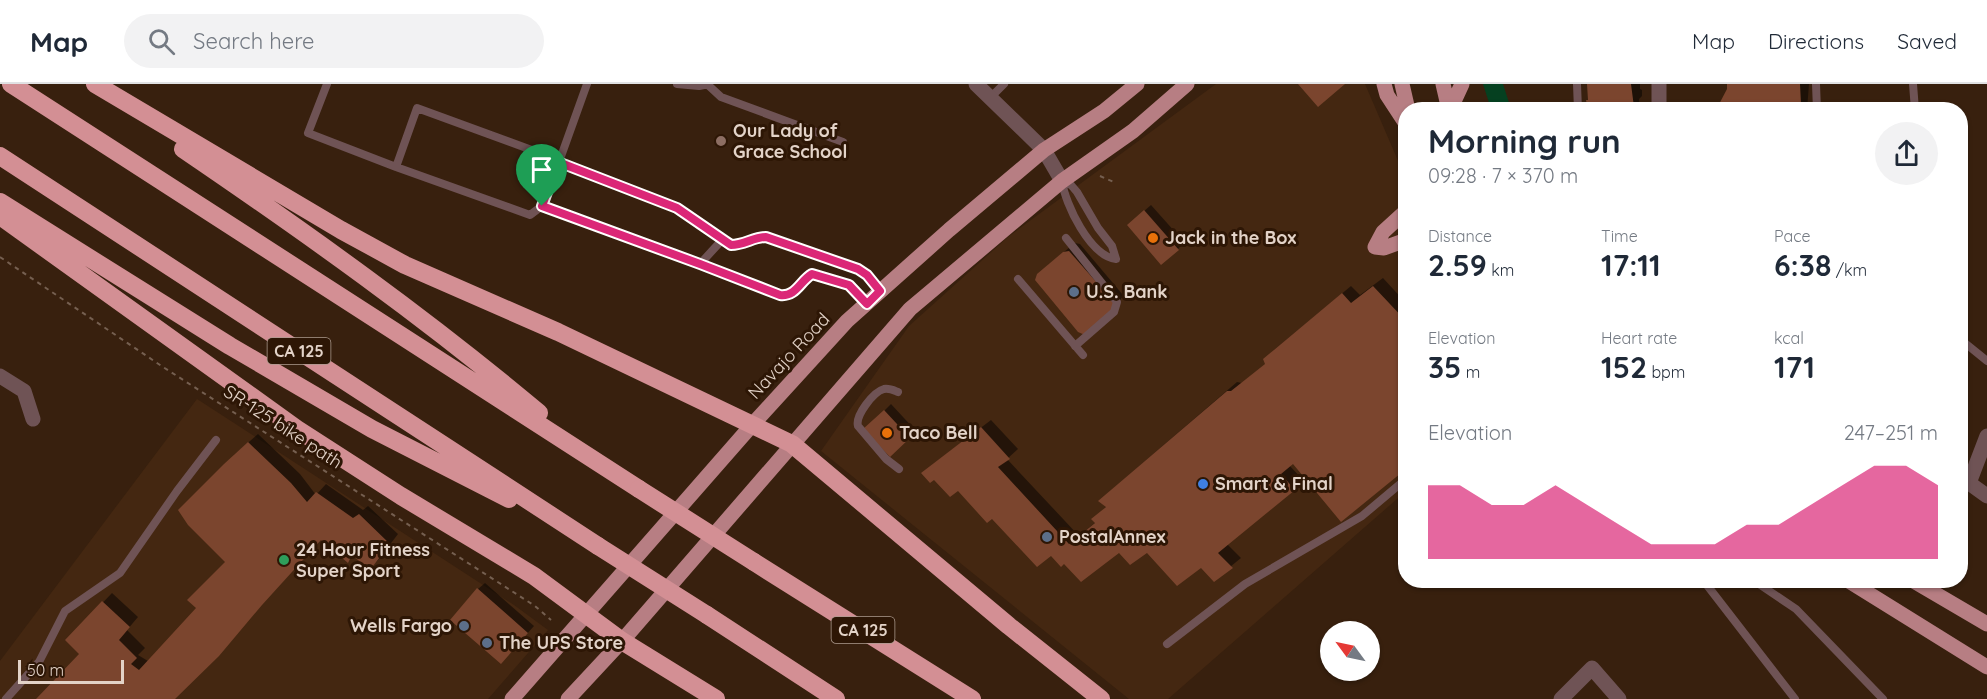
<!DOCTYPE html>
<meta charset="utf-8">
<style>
:root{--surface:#fff;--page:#f2f2f3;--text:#1f2937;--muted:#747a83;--line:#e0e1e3;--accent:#db2777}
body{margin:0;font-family:Quicksand,sans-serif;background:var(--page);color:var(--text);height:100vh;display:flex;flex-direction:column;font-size:22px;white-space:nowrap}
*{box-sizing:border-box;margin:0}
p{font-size:20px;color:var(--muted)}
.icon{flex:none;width:33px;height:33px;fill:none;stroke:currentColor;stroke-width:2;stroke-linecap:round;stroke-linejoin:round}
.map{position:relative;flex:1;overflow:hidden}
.drawer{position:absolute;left:1398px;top:18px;width:570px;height:486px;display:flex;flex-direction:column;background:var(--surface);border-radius:24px;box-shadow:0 2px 4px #0004}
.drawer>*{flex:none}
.needle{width:39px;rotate:303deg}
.fabs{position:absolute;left:1320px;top:537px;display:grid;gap:12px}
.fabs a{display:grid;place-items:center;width:60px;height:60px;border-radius:50%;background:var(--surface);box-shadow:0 2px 4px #0004;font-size:30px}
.scale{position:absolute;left:18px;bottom:15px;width:106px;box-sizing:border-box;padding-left:6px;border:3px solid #e3d3c8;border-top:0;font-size:16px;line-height:21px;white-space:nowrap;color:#e3d3c8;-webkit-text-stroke:4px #2d1605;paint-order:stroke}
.pin{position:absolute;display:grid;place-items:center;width:51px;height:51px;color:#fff;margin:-62px -26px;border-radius:50% 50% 50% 0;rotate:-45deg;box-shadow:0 0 6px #0007}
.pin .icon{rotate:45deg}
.round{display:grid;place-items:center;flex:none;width:63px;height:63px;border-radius:32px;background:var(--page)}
.head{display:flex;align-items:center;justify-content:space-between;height:102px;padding:0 30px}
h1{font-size:33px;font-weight:800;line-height:45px}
.stats{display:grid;grid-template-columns:repeat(3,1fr);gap:9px;height:102px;padding:6px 30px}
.stats div{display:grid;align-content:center}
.stats b{font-size:30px;font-weight:800}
.stats small{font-size:16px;font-weight:400}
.stats p{font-size:16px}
.chart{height:168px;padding:12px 30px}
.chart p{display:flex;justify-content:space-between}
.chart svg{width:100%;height:108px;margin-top:6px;fill:var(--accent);opacity:.7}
header{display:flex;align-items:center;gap:36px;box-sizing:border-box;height:84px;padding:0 30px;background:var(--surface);border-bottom:2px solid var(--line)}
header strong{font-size:28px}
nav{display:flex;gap:33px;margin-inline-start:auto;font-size:21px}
.search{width:420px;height:54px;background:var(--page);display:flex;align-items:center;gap:15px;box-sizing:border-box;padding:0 21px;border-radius:33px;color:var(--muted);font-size:22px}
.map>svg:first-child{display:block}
</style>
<header>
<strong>Map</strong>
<div class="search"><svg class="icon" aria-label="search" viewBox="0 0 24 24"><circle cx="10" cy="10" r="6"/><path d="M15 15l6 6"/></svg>Search here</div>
<nav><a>Map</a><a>Directions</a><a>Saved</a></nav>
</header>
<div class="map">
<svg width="1987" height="615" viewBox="0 0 1987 615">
<rect width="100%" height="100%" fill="#38200e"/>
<path fill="#442711" d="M1216,0h149l40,93v315l-237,207h-39l-308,-248 88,-125 99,-89z
M197,315l317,206 34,25 -60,69h-488v-38z"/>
<path fill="#054020" d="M1483,0h20l8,25h-20z"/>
<path fill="#0007" d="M1588,0h52v5l2,1v6l-3,3 1,11h-50l-2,-4z
M1729,0h80l-2,26h-89l10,-20z
M1151,121l33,37 -6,7 -43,-30z
M1075,159l5,1 43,51 -3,6 -72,-36z
M1383,194l23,25v164l-112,-5 -5,3 14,15 -76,64 14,14 -27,22 -13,-14 -54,-15h-28l-54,11 -73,-45 -60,-52 59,-45 27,29 -11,10 72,77 17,-14 -3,-3 14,-13 2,-14 128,-110 5,1 25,-20 7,-13 77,-64 9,9z
M891,320l25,27 -26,24 -24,-26z
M258,350l42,40 16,21 10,-11 37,26 5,-4 30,28 -19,25 -9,9 -16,-13 -6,6 -26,-23 -149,161h-136l44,-45 -14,-14 45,-47 26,24 -11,13 18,18 -7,7 10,6 50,-53 29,-46 7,-107z
M485,499l49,43 -27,30 -29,-67z"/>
<path fill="#7b452e" d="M1298,0h47l-27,23z
M1587,0h44l3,23 -3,-1v4h-43l-2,-10h2z
M1727,0h73l1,20 -3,2v4h-82l11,-21z
M1144,126l35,40 -18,15 -34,-40z
M1069,167l44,50 1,8 -29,26 -7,-3 -43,-52 2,-6 26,-22z
M1373,202l33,35v148l-65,53 -48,-58 -12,10 14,16 -77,63 15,15 -19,14 -13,-14 -24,18 -30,-33 -17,12 -11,-12 -38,29 -17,-18 -3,3 -10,-11 -14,11 -45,-48 -5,4 -29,-32 -8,6 -16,-17 -4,3 -9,-10 60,-46 29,32 -12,8 71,77 26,-21 -4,-4 15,-12 -8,-6 129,-110h4l34,-27 -2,-5 79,-66 9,10z
M884,326l26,28 -20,19 -27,-28z
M248,358l43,41 16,19 9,-10 37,26 6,-4 31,30 -20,26 -18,-15 -4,8 -27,-23 -59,65 -43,51 -44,43h-139l43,-45 -14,-14 37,-39 28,26 -11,13 18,18 -6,6 8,6 57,-62 -9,-8 38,-38 -37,-37 -10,-15 46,-46z
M477,504l51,45 -27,31 -51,-44z"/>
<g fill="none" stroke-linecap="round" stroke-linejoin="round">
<path stroke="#755f50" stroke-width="2" stroke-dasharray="4.5 4.5" stroke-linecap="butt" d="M1100,92l16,7
M0,173l163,110 372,239 16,14"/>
<path stroke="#6f5355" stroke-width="8" d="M327,0l-19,49 88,34
M587,0l-28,78 118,46 54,37c13,0 23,-8 35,-8l92,32 9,6 14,16
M677,0l22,2 10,-2
M707,0l14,13 122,45
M1577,0l1,26
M1816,0l1,26
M1913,0l2,26
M990,14l14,-14
M417,24l131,48 11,6 -17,44 -12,9 -134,-48z
M1062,97l9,4 6,7 21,36 14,18 4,13c-26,-3 -51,-55 -54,-78z
M542,122l158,58 22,-24
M1066,154l51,64 -3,10 -39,34
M700,180l80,31c16,2 21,-14 32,-21l37,11 18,19
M1018,195l65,76
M1960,255l27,22
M898,308c-5,-2 -9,-4 -14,-3 -11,3 -29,27 -26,37l28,33 13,10
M1703,496l92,119
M1753,496l43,29 87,90
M1167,560l78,-60 117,-68 44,-37
M6,615l33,-37 26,-51 55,-38 57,-82 39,-51"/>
<path stroke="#6f5355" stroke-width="15" d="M1659,0v26
M0,292l24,15 9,28
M1962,394l25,18
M1969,399l18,-47
M1561,615l31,-31 27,31"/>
<path stroke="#6f5355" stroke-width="15" d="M976,0l68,66 18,31"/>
<path stroke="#b77e83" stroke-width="15" d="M1384,0l3,11 19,29
M1402,0l6,26
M1443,0l6,26
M1450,26l12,-26
M1406,127l-23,21 -8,15 9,1 22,-8
M1847,496l140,87
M1912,496l75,44
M512,615l240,-274 95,-104 102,-91 95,-80 60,-39 33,-27
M568,615l54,-58 288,-332 152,-128 71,-50 54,-47"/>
<path stroke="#d38f94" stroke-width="18" d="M11,0l628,405
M95,0l246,146 64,35 153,67 234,112 217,182 92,73
M183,65c122,83 243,169 356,264
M0,72l598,390
M0,118l230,144 142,83 137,70
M0,132l297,213 104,67 133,80 88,65 94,58
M754,478l218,137
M707,531l129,84"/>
<path stroke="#d38f94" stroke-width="18" d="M639,405l115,73
M598,462l109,69"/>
</g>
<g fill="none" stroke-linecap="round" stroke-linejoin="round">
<defs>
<path id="route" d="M558,78l119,46 54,37c13,0 23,-8 35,-8l92,32 9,6 13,16 -13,13 -18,-19 -37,-11c-12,7 -16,23 -32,21l-80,-31 -158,-58z"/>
</defs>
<use href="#route" stroke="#fff" stroke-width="12"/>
<use href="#route" stroke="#db2777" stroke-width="8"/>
</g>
<circle fill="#8d6e63" stroke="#2d1605" stroke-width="2" cx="721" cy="57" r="6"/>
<g fill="#e8710a" stroke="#2d1605" stroke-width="2">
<circle cx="1153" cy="154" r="6"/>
<circle cx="887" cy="349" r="6"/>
</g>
<g fill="#5c6f8a" stroke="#2d1605" stroke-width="2">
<circle cx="1074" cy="208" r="6"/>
<circle cx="1047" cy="453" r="6"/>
<circle cx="464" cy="542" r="6"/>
<circle cx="487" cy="559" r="6"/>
</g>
<circle fill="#3f7fe0" stroke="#2d1605" stroke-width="2" cx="1203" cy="400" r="6"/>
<circle fill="#2e9e5b" stroke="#2d1605" stroke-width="2" cx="284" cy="476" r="6"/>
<g text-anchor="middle" stroke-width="6" stroke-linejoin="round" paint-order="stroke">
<g fill="#2d1605" stroke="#ac9a8e" stroke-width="1.5">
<rect x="267.5" y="254" width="63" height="26" rx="4.5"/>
<rect x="831.5" y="533" width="63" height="26" rx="4.5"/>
</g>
<g font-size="16" font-weight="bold" fill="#e3d3c8">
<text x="299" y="273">CA 125</text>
<text x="863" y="552">CA 125</text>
</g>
<g font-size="18" font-weight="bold" fill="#e3d3c8" stroke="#2d1605" text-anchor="start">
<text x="733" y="53">Our Lady of<tspan x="733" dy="21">Grace School</tspan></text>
<text x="1165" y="160">Jack in the Box</text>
<text x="1086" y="214">U.S. Bank</text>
<text x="899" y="355">Taco Bell</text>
<text x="1215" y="406">Smart &amp; Final</text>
<text x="1059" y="459">PostalAnnex</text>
<text x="296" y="472">24 Hour Fitness<tspan x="296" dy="21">Super Sport</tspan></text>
<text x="452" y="548" text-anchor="end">Wells Fargo</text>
<text x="499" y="565">The UPS Store</text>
</g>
<g font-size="18" fill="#e3d3c8" stroke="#2d1605">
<text transform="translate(789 272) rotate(-47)" y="6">Navajo Road</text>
<text transform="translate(283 343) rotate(33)" y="6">SR-125 bike path</text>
</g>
</g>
</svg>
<div class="fabs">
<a><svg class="needle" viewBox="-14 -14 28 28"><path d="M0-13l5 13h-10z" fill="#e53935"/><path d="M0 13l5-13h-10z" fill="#747a83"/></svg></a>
</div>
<div class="scale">50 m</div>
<div class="pin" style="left:542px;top:122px;background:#1e9e55"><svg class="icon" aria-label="arrive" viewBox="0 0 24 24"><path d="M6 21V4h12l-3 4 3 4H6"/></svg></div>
<section class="drawer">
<div class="head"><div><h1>Morning run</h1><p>09:28 · 7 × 370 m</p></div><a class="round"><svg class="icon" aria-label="share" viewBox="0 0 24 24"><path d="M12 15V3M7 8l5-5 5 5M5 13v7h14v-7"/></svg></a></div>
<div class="stats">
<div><p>Distance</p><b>2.59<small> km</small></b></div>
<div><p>Time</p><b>17:11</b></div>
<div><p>Pace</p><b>6:38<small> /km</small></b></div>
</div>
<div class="stats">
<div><p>Elevation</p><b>35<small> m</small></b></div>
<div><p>Heart rate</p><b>152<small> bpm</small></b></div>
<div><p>kcal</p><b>171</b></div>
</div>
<div class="chart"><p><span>Elevation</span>247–251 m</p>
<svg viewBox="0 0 160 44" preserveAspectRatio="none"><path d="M0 44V14L10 14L20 22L30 22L40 14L50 22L60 30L70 38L80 38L90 38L100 30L110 30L120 22L130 14L140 6L150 6L160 14V44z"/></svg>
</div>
</section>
</div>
